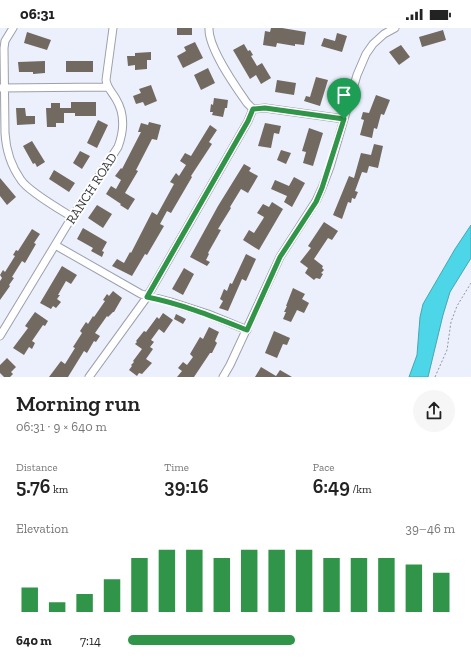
<!DOCTYPE html>
<meta charset="utf-8">
<style>
:root{--surface:#fff;--page:#f6f6f6;--text:#222;--muted:#767676;--accent:#309449}
body{margin:0;font-family:"Zilla Slab",serif;background:var(--page);color:var(--text);height:100vh;display:flex;flex-direction:column;font-size:15px;white-space:nowrap}
*{box-sizing:border-box;margin:0}
p{font-size:13px;color:var(--muted)}
.icon{flex:none;width:22px;height:22px;fill:none;stroke:currentColor;stroke-width:2;stroke-linecap:round;stroke-linejoin:round}
.map{position:relative;height:349px;overflow:hidden}
.details{display:flex;flex-direction:column;background:var(--surface);flex:1}
.details>*{flex:none}
.pin{position:absolute;display:grid;place-items:center;width:34px;height:34px;color:#fff;margin:-41px -17px;border-radius:50% 50% 50% 0;rotate:-45deg;box-shadow:0 0 4px #0007}
.pin .icon{rotate:45deg}
.round{display:grid;place-items:center;flex:none;width:42px;height:42px;border-radius:21px;background:var(--page)}
.overview{display:flex;align-items:center;justify-content:space-between;height:68px;padding:0 16px}
h1{font-size:22px;font-weight:600;line-height:30px}
.metrics{display:grid;grid-template-columns:repeat(3,1fr);gap:6px;height:68px;padding:4px 16px}
.metrics div{display:grid;align-content:center}
.metrics b{font-size:20px;font-weight:600}
.metrics small{font-size:11px;font-weight:400}
.metrics p{font-size:11px}
.chart{height:112px;padding:8px 16px}
.chart p{display:flex;justify-content:space-between}
.chart svg{width:100%;height:72px;margin-top:4px;stroke:var(--accent);stroke-width:6}
ul{padding:0 16px;list-style:none;font-size:13px}
li{display:grid;grid-template-columns:64px 48px 1fr;align-items:center;height:30px}
li i{height:10px;border-radius:5px;background:var(--accent)}
.status{display:flex;justify-content:space-between;align-items:center;height:28px;padding:0 20px;background:var(--surface);direction:ltr}
.status svg{height:11px;fill:currentColor}
.map>svg:first-child{display:block}
</style>
<div class="status"><b>06:31</b><svg viewBox="0 0 49 12"><path d="M0 12V9h3v3zM5 12V6h3v6zM10 12V3h3v9zM15 12V0h3v12zM26 1h20v11H26zM47 4h2v5h-2z"/></svg></div>
<div class="map">
<svg width="471" height="349" viewBox="0 0 471 349">
<rect width="100%" height="100%" fill="#ecf0fc"/>
<path fill="#4dd6e8" stroke="#46a6b4" d="M471,197v33l-21,34 -7,23 -15,62h-19l8,-22 3,-38 3,-13 32,-55z"/>
<path fill="#726961" d="M177,0h15v7h-15z
M271,0h11l24,4 -2,13 -9,-1v2l-18,-3 -1,4 -13,-2 2,-14 5,1z
M443,2l3,10 -24,7 -3,-10z
M27,4l24,8 -4,10 -23,-7z
M337,5l10,3 -5,16 -21,-6 3,-8 11,3z
M195,14l8,16 -20,10 -6,-12 9,-5 -2,-4z
M244,16l4,7 2,-1 3,5 -2,1 6,10 5,-3 9,15 -10,6 -5,-9 -6,4 -17,-29z
M401,17l9,12 -11,8 -10,-13z
M151,24v8h-4v9l-12,1v-5l-7,1 -1,-10h8v-3z
M45,33v12l-12,1v-2h-14l-1,-10z
M66,33h27v11h-27z
M208,40l7,15 -14,7 -7,-15z
M316,49l12,3 -8,26 -16,-5 2,-5 4,1z
M277,52l19,3 -2,12 -19,-3z
M151,57l6,16 -12,5 -2,-4 -7,2 -3,-8 8,-3 -2,-4z
M376,67l14,5 -6,15 -3,-1 -4,15 -3,-1 -2,10 -12,-3 4,-15 -3,-1 2,-7 6,1z
M214,70l14,2 -1,8h-2l-2,9 -11,-2 1,-3h-3l1,-8 2,1z
M71,74h25v14h-21v-3h-11v10h-8v4h-9l-1,-19h5v-5h9v5h11z
M16,80h9l1,8h9v8l-18,1z
M98,92l10,5 -11,23 -10,-5z
M149,94l12,3 -4,15 -5,-1 -16,31 2,1 -13,22 10,6 -7,11 -8,-5 1,-1 -15,-10 5,-8 5,3 5,-9 -6,-4 6,-8 1,1 19,-37h-3l3,-9 7,2z
M265,95l16,3 -2,8 -5,-1 -3,15 -13,-2z
M210,97l7,5 -8,12 3,2 -21,32 1,1 -21,36 -4,-2 -7,13 4,2 -17,29 -2,-1 -13,22 -20,-10 5,-7 7,4 6,-11 1,1 21,-41 5,3 17,-31 -4,-2 6,-9 3,3 7,-11 -6,-4 5,-8 6,3z
M309,100l14,5 -10,33 -10,-3 3,-11 -4,-1z
M32,113l13,21 -8,5 -2,-4 -2,1 -10,-18z
M374,116l9,2 -5,22 -9,-2 -2,7 -5,-1 -7,19 3,1 -3,7 -3,-1 -1,5 -3,-1 -6,17 -9,-4 16,-39 5,2 7,-25 10,2z
M281,122l10,3 -5,11 -9,-4z
M80,123l10,5 -8,13 -9,-6z
M244,136l7,4 -2,3 9,5 -10,17 -7,-4 -11,18 1,1 -13,21 3,1 -13,23 1,1 -3,6 4,2 -3,4 -17,-9 28,-51z
M54,142l21,13 -6,9 -20,-13z
M294,149l11,6 -13,24 -8,-5 3,-6 -16,-7 4,-9 14,6z
M0,150l16,19 -9,8 -7,-9z
M272,174l11,7 -24,41 -16,-10 6,-10 5,3 9,-14 1,-2 -7,-4 6,-9 6,3z
M97,177l15,9 -9,14 -15,-10z
M324,194l14,9 -6,9 -4,-2 -14,21 9,7 -1,2 2,2 -3,3 2,1 -3,5 -4,-1 -2,2 -9,-7 3,-5 -8,-6 11,-14 -3,-2z
M83,200l24,14 -5,9 2,1 -2,5 -11,-6 2,-3 -16,-9z
M32,201l8,5 -6,9 2,1 -11,19 -3,-2 -10,16 2,1 -5,7 1,1 -10,14v-19l2,-3 -2,-3 3,-5 2,2 10,-16 -2,-1 3,-5 2,1z
M246,226l10,5 -10,22 -4,-2 -14,32 -9,-3 4,-7 -3,-2 4,-10 3,2 3,-8 2,1z
M62,238l15,9 -6,9 -5,-3 -8,14h2l-3,4 4,3 -5,6 -3,-2 -2,3 -11,-6z
M184,240l10,6 -11,21 -11,-6z
M293,260l12,6 -3,5 7,4 -5,10 -7,-3 -6,12 -8,-3 3,-7h-2l3,-6h-1z
M113,263l9,7 -8,14h-1l-5,5 -1,-1 -12,17 5,3 -4,6 -2,-1 -7,12 -3,-2 -16,26h-19l12,-16 4,3 10,-16 -2,-1 9,-14 -2,-2 6,-9 2,2 5,-8 1,1 11,-16 -2,-1 4,-6 2,2z
M35,284l13,9 -3,5 -2,-1 -11,16 3,2 -3,6 -3,-2 -5,8 -11,-7 15,-20 -3,-2z
M163,285l10,7 -9,13 -5,-4 -8,11 3,2 -4,5 3,2 -7,10 6,4 -10,11 -3,-1 -2,3 -8,-6 3,-4 -1,-1 3,-3 -1,-1 9,-12 -7,-5 2,-2 -1,-1 8,-10 2,1 11,-15 2,2z
M176,286l10,5 -3,5 -9,-5z
M209,299l10,5 -4,9 2,2 -5,10h-2l-16,24h-17l5,-6 -4,-3 5,-6 4,3 6,-8 -3,-3 10,-17 3,2z
M274,303l16,7 -3,7 -4,-1 -6,14 -12,-5z
M7,330l9,9 -5,5 2,2 -3,3h-6l-4,-4v-8z
M261,339l15,9 4,-6 12,7h-37z"/>
<g fill="none" stroke-linecap="round" stroke-linejoin="round">
<defs>
<path id="street" d="M13,0l-8,13 -1,7 1,85c1,17 6,33 16,47 7,11 38,29 51,37
M209,0c-1,20 26,58 38,75l6,6
M0,60l107,-1
M253,81l12,-1 79,11
M55,217l86,49 30,8 37,12 39,16
M0,308l72,-119 46,-70c6,-16 7,-33 -2,-48 -4,-7 -9,-11 -10,-19l7,-52
M89,349l58,-80 11,-19 90,-157 5,-12
M223,349l7,-12 50,-108 36,-56 6,-13 8,-21 27,-92 9,-21 7,-10 11,-10 11,-6"/>
</defs>
<use href="#street" stroke="#9da0ab" stroke-width="9"/>
<path stroke="#92949d" stroke-width="1" stroke-dasharray="2 2" stroke-linecap="butt" d="M435,349l12,-27 4,-28 6,-16 14,-23"/>
<use href="#street" stroke="#fff" stroke-width="7"/>
</g>
<g fill="none" stroke-linecap="round" stroke-linejoin="round">
<defs>
<path id="route" d="M265,80l79,11 -22,69 -6,14 -36,55 -33,73c-33,-13 -65,-26 -100,-33l101,-176 5,-12z"/>
</defs>
<use href="#route" stroke="#fff" stroke-width="8"/>
<use href="#route" stroke="#309449" stroke-width="5"/>
</g>
<g text-anchor="middle" stroke-width="4" stroke-linejoin="round" paint-order="stroke">
<g font-size="13" fill="#35363b" stroke="#fefefe">
<text transform="translate(91 160) rotate(-57)" y="5">RANCH ROAD</text>
</g>
</g>
</svg>
<div class="pin" style="left:344px;top:91px;background:#1e9e55"><svg class="icon" aria-label="arrive" viewBox="0 0 24 24"><path d="M6 21V4h12l-3 4 3 4H6"/></svg></div>
</div>
<section class="details">
<div class="overview"><div><h1>Morning run</h1><p>06:31 · 9 × 640 m</p></div><a class="round"><svg class="icon" aria-label="share" viewBox="0 0 24 24"><path d="M12 15V3M7 8l5-5 5 5M5 13v7h14v-7"/></svg></a></div>
<div class="metrics">
<div><p>Distance</p><b>5.76<small> km</small></b></div>
<div><p>Time</p><b>39:16</b></div>
<div><p>Pace</p><b>6:49<small> /km</small></b></div>
</div>
<div class="chart"><p><span>Elevation</span>39–46 m</p>
<svg viewBox="0 0 160 44" preserveAspectRatio="none"><path d="M5 44V29M15 44V38M25 44V33M35 44V24M45 44V11M55 44V6M65 44V6M75 44V11M85 44V6M95 44V6M105 44V6M115 44V11M125 44V11M135 44V11M145 44V15M155 44V20"/></svg>
</div>
<ul>
<li><b>640 m</b>7:14<i style="width:51%"></i></li>
</ul>
</section>
